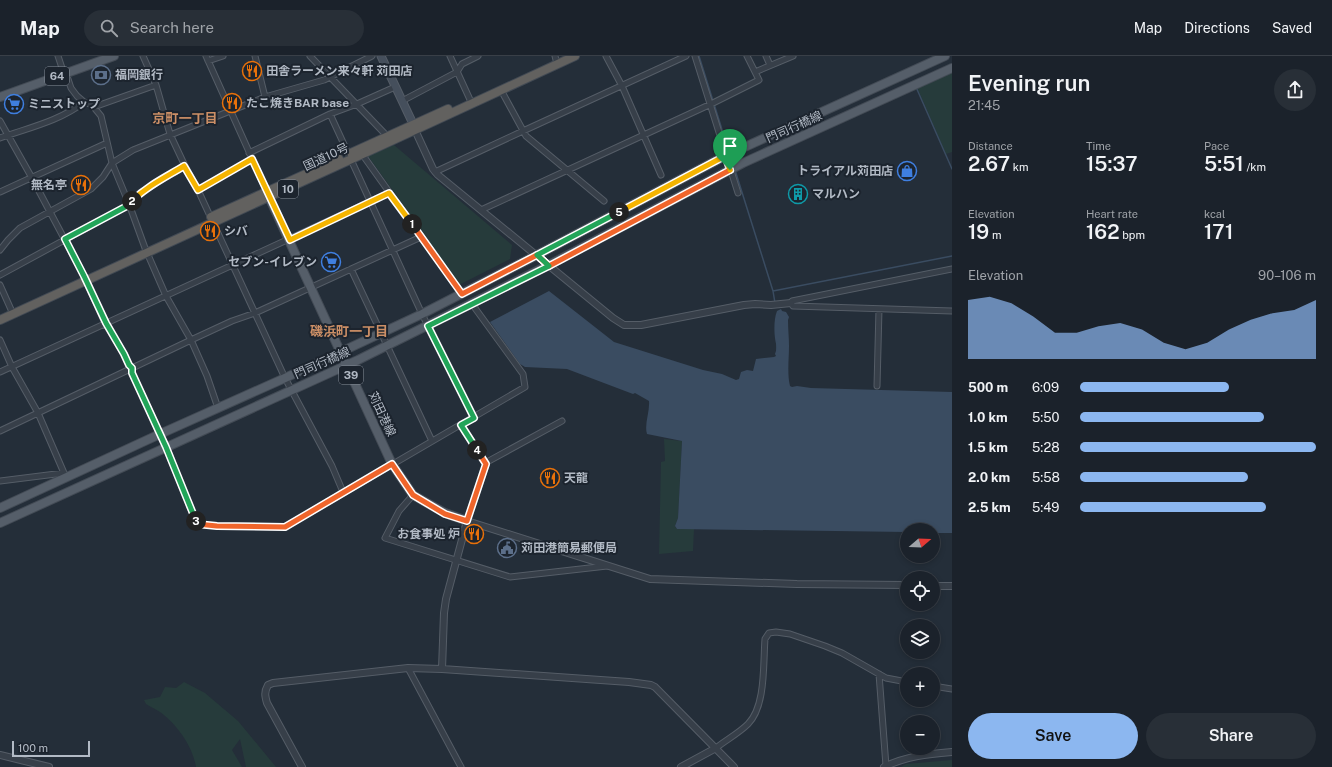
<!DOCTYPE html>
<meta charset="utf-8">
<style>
:root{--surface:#1b222b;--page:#282f37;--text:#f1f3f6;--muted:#a0a4a9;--line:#393f47;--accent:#8cb7f0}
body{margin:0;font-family:"Public Sans","Noto Sans JP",sans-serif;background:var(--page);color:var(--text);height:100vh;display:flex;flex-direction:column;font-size:15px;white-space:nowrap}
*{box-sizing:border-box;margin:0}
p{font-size:13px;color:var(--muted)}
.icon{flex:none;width:22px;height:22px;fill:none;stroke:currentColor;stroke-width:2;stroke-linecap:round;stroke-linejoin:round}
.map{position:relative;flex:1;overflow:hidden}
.side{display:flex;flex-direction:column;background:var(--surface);width:380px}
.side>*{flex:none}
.needle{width:26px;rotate:71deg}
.controls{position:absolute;left:900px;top:467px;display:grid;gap:8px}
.controls a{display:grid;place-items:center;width:40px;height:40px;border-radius:50%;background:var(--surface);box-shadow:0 2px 6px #0003,0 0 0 1px var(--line);font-size:20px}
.scale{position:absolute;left:12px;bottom:10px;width:78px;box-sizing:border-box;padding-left:4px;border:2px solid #b2bac5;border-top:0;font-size:11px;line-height:14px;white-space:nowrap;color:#b2bac5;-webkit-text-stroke:3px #1c242e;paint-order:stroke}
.pin{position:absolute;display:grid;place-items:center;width:34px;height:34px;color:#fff;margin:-41px -17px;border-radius:50% 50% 50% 0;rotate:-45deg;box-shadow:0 0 4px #0007}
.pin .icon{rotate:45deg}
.km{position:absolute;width:20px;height:20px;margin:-10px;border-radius:50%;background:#222;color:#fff;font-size:11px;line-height:20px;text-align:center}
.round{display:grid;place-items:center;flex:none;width:42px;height:42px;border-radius:21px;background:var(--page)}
.headline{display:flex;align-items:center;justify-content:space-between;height:68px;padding:0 16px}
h1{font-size:22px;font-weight:600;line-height:30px}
.stats{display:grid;grid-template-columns:repeat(3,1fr);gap:6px;height:68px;padding:4px 16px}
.stats div{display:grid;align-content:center}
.stats b{font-size:20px;font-weight:600}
.stats small{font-size:11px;font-weight:400}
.stats p{font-size:11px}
.chart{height:112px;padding:8px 16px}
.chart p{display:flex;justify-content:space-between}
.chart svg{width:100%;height:72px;margin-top:4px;fill:var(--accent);opacity:.7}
.action{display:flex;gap:8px;margin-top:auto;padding:8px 16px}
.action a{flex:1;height:46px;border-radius:24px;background:var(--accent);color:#111;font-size:16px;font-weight:600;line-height:46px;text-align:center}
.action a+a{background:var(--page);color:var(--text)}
ul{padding:0 16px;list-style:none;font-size:13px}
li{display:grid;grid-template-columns:64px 48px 1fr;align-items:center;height:30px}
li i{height:10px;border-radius:5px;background:var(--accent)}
header{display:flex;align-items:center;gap:24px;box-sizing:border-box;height:56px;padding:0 20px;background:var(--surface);border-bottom:1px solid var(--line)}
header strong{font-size:19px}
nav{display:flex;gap:22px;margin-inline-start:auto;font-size:14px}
.search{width:280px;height:36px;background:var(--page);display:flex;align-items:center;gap:10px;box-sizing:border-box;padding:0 14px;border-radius:22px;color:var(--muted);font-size:15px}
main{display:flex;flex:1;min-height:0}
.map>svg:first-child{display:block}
</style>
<header>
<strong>Map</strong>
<div class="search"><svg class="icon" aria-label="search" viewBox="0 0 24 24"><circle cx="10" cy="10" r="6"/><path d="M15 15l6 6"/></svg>Search here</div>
<nav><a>Map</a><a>Directions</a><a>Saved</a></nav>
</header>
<main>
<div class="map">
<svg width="952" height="711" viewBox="0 0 952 711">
<rect width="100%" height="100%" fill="#242e39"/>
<path fill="#263b3b" d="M952,12v84l-6,2 -30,-69z
M394,89l118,100 -2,14 -51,26 -36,-53 -55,-76z
M664,383l18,2 -4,77 -3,8 2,3h17l-1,22 -34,3 2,-92 4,-1z
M184,626l21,11 33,28 38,46h-30l-6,-28 -8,11 10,17h-46c-3,-20 -19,-43 -36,-55 -4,-3 -10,-5 -14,-8l-2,-4 16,-3 5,-10 11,1z
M952,704v7h-51l5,-3z"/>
<path fill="#3a4c61" d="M549,235l65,51 89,28 19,4 14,6 3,-1 2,-7 6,-2 6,1 3,-12 18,-2 2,-1 -1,-2c3,-8 1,-8 0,-16 -1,-8 -1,-20 2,-27l4,-2 1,2 4,1 3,5 -1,3c0,9 1,18 1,26 0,13 -2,27 1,40l2,1 5,-1 14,2 141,4v141h-19v-3h-26v2l-230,-3 -2,-3 3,-8 4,-77 -35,-7c-3,-10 3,-22 2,-33l-14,-8 -2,1 -66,-25 -42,-2 -5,-3 -30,-42z"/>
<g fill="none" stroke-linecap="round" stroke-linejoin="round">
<path stroke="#3a4c61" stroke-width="1.5" d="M699,0l30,96
M916,31l36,82
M731,101l2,8
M735,114l38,121 179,-35
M773,235l2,12
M777,295v-9"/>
<defs>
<path id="minor" d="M58,0l6,18
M143,0l13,29 14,49 15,32 13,24 87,188 47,88 11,26
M206,0l62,138
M255,0l10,41
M310,0l78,81
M450,0l22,48
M555,0l2,8
M606,0l16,30 39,89
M695,0l43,137
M766,0l4,9
M208,5l15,-5
M755,16l38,-16
M66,17l5,15 6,8 7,6 8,3 9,11 11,47 17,41 16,44 21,48 25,44 16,36 11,32
M501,34l25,46 78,65
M402,45l55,-29 5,-8 16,-8
M94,51l62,-22
M330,58l92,200 52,104
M0,65l32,57 52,98 21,47 19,31 5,11 3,3v5l34,74 31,77 20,2 68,1 240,-140 -2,-13 -51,-70
M0,82c28,-10 60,-17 84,-36
M249,97l81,-39 27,-10 38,-17
M362,98l100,140
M435,116l88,-41 163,-75
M198,134l54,-31
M0,136l107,-49
M481,154l230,-106 48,-24 -12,-24
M0,194l8,-10 12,-12 71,-39 12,-12 9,-14 21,-13 132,-53 59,-17 48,-24
M351,213l81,172
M952,213l-160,32 -1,2 2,3 159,5
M0,219l127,-69 14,-14 44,-26
M0,229l13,29
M0,284l12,27 26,46 26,60 -64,8
M0,316l389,-179
M877,330l2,-77
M461,369l25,39
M0,375l191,-91 41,-19 23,-8 166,-76
M413,439l-14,16 -14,27 125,39 97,-11
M467,465l20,-59 75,-41
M408,612l53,99
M879,618l7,92
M933,630l19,3
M716,692c10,-8 23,-15 32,-24 18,-18 15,-60 17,-85l4,-6 7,-1 14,2 35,12 17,7 44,25 21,4"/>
<path id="tertiary" d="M415,74l18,39 5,6 175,143 11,7h17l103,-20 11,-1 16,1 20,-2
M933,530h19
M442,613l2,-56 2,-14 21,-78 183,58 147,5 110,1
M0,699l49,12
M302,711l-35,-64c-2,-7 -3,-11 1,-18l5,-2 135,-15 34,1 187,13 22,3 4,2 79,80
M681,711l35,-19
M884,711c22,-11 45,-13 68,-15"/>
<path id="secondary" d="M381,0l34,72"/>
<path id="primary" d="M0,41l114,-41
M269,141l123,267 21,31 32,18 22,8
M0,452l160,-74 125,-56 137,-64 115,-59 188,-99 220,-100
M0,467l358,-163 191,-95 194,-102 209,-95"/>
<path id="trunk" d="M351,97l97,-44
M211,161l128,-58
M0,264l391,-179 184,-85"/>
</defs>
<use href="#minor" stroke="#555d67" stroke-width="7"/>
<use href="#tertiary" stroke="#555d67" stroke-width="8"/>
<use href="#secondary" stroke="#555d67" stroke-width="9"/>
<use href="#primary" stroke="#434b55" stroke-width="10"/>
<use href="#trunk" stroke="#424a54" stroke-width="10"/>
<use href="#minor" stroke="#373f49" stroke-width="5"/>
<use href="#tertiary" stroke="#373f49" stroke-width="6"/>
<use href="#secondary" stroke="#454f5c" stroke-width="7"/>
<use href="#primary" stroke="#555e69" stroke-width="8"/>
<use href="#trunk" stroke="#62615f" stroke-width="8"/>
</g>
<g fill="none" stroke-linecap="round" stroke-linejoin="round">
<defs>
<path id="split-1" d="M412,168l50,70 75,-39 12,11 181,-96"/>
<path id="split-2" d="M132,145c15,-15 34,-24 52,-35l14,24 54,-31 38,81 99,-47 23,31"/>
<path id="split-3" d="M132,145l-5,5 -62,33 19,37 22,47 18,31 5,11 3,3v5l34,74 30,74"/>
<path id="split-4" d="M196,465l1,3 20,2 68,1 107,-63 21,31 32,19 22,7 19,-57 -9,-14"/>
<path id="split-5" d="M477,394l-16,-25 13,-7 -46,-92 121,-60 -12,-11 82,-43"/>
<path id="split-6" d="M619,156l106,-56 5,14"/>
</defs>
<use href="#split-1" stroke="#fff" stroke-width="8"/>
<use href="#split-2" stroke="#fff" stroke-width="8"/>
<use href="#split-3" stroke="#fff" stroke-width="8"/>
<use href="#split-4" stroke="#fff" stroke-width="8"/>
<use href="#split-5" stroke="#fff" stroke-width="8"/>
<use href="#split-6" stroke="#fff" stroke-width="8"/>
<use href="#split-1" stroke="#f0652b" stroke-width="5"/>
<use href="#split-2" stroke="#f5b400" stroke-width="5"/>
<use href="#split-3" stroke="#22a559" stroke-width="5"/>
<use href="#split-4" stroke="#f0652b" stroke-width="5"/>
<use href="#split-5" stroke="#22a559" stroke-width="5"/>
<use href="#split-6" stroke="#f5b400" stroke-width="5"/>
</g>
<defs>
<symbol id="restaurant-ring" viewBox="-11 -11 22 22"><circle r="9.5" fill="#1c242e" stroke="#e8710a" stroke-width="1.5"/><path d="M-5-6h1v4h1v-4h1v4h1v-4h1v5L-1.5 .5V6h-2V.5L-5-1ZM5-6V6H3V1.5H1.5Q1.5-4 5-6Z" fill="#e8710a"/></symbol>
<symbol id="bank-ring" viewBox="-11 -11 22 22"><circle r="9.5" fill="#1c242e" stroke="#5c6f8a" stroke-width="1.5"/><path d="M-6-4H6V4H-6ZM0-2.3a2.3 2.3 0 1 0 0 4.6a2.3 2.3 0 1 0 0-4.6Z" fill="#5c6f8a"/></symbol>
<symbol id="supermarket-ring" viewBox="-11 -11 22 22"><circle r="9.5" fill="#1c242e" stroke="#3f7fe0" stroke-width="1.5"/><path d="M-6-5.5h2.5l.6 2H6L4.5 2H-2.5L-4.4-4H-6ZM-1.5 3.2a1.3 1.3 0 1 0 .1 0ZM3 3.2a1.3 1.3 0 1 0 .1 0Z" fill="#3f7fe0"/></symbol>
<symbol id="shop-ring" viewBox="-11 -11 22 22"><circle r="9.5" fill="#1c242e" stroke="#3f7fe0" stroke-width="1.5"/><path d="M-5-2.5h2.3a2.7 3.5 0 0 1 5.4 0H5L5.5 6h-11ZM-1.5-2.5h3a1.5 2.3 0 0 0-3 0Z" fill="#3f7fe0"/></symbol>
<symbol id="building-ring" viewBox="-11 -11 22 22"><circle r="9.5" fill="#1c242e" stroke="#0f9aa8" stroke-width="1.5"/><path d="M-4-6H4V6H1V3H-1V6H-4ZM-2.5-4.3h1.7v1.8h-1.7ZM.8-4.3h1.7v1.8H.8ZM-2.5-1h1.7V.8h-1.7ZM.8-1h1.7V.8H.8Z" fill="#0f9aa8"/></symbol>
<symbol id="civic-ring" viewBox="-11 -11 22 22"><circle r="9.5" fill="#1c242e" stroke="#5c6f8a" stroke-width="1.5"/><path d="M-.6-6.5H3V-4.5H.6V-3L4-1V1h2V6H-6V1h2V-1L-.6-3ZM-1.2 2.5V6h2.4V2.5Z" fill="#5c6f8a"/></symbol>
</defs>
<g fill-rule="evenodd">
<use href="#restaurant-ring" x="241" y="4" width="22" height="22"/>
<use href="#bank-ring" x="90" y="8" width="22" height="22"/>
<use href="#restaurant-ring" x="221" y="36" width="22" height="22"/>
<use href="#supermarket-ring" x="3" y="37" width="22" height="22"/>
<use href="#shop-ring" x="896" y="104" width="22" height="22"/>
<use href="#restaurant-ring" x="70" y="118" width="22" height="22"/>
<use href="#building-ring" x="787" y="127" width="22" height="22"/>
<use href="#restaurant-ring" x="199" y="164" width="22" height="22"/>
<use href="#supermarket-ring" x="320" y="195" width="22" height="22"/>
<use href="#restaurant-ring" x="539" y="411" width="22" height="22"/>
<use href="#restaurant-ring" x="463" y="467" width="22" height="22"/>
<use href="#civic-ring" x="496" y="481" width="22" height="22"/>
</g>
<g text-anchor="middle" stroke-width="4" stroke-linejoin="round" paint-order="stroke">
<g fill="#1c242e" stroke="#858d98" stroke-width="1">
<rect x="45" y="11" width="24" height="18" rx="3"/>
<rect x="278" y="124" width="20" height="18" rx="3"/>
<rect x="339" y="310" width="24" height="18" rx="3"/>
</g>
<g font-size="11" font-weight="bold" fill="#b2bac5">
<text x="57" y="24">64</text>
<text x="288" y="137">10</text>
<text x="351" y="323">39</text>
</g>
<g font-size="12" font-weight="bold" fill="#b2bac5" stroke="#1c242e" text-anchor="start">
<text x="266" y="19">田舎ラーメン来々軒 苅田店</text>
<text x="115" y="23">福岡銀行</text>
<text x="246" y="51">たこ焼きBAR base</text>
<text x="28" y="52">ミニストップ</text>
<text x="893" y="119" text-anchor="end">トライアル苅田店</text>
<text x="67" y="133" text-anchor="end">無名亭</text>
<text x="812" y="142">マルハン</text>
<text x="224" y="179">シバ</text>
<text x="317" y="210" text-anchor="end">セブン-イレブン</text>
<text x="564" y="426">天龍</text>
<text x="460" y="482" text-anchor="end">お食事処 炉</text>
<text x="521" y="496">苅田港簡易郵便局</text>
</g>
<g font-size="12" fill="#b2bac5" stroke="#1c242e">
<text transform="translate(794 71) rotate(-24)" y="4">門司行橋線</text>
<text transform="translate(326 101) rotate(-25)" y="4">国道10号</text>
<text transform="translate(322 307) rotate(-24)" y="4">門司行橋線</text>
<text transform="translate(382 358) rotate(65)" y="4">苅田港線</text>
</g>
<g font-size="13" font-weight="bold" fill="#cc8f66" stroke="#1c242e">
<text x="185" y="67">京町一丁目</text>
<text x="349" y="280">磯浜町一丁目</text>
</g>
</g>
</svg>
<div class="controls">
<a><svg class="needle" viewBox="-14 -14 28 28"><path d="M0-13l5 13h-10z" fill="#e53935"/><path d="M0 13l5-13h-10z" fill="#a0a4a9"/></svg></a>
<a><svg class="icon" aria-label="locate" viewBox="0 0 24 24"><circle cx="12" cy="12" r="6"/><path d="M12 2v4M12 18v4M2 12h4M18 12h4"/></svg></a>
<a><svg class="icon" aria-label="layers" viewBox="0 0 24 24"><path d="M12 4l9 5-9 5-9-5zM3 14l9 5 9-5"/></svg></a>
<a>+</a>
<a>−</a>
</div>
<div class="scale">100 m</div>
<div class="pin" style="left:730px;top:114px;background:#1e9e55"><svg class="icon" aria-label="arrive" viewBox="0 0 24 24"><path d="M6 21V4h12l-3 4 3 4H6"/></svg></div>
<b class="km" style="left:412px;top:168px">1</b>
<b class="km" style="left:132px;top:145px">2</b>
<b class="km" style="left:196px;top:465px">3</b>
<b class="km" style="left:477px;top:394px">4</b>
<b class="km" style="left:619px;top:156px">5</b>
</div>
<section class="side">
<div class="headline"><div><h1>Evening run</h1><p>21:45</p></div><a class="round"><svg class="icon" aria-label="share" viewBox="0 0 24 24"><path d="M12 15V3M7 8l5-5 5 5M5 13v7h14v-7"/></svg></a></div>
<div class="stats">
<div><p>Distance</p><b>2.67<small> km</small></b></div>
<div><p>Time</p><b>15:37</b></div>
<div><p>Pace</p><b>5:51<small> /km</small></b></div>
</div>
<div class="stats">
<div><p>Elevation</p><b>19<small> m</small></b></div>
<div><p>Heart rate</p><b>162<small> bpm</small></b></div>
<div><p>kcal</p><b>171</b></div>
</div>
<div class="chart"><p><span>Elevation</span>90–106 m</p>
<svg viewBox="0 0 160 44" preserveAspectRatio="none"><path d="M0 44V8L10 6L20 10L30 18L40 28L50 28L60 24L70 22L80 26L90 34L100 38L110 34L120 26L130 20L140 16L150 14L160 8V44z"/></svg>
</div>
<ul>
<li><b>500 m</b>6:09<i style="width:63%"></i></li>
<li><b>1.0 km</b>5:50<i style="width:78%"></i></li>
<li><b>1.5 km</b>5:28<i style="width:100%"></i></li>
<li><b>2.0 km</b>5:58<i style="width:71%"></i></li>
<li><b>2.5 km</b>5:49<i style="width:79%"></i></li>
</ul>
<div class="action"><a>Save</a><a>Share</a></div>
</section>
</main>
